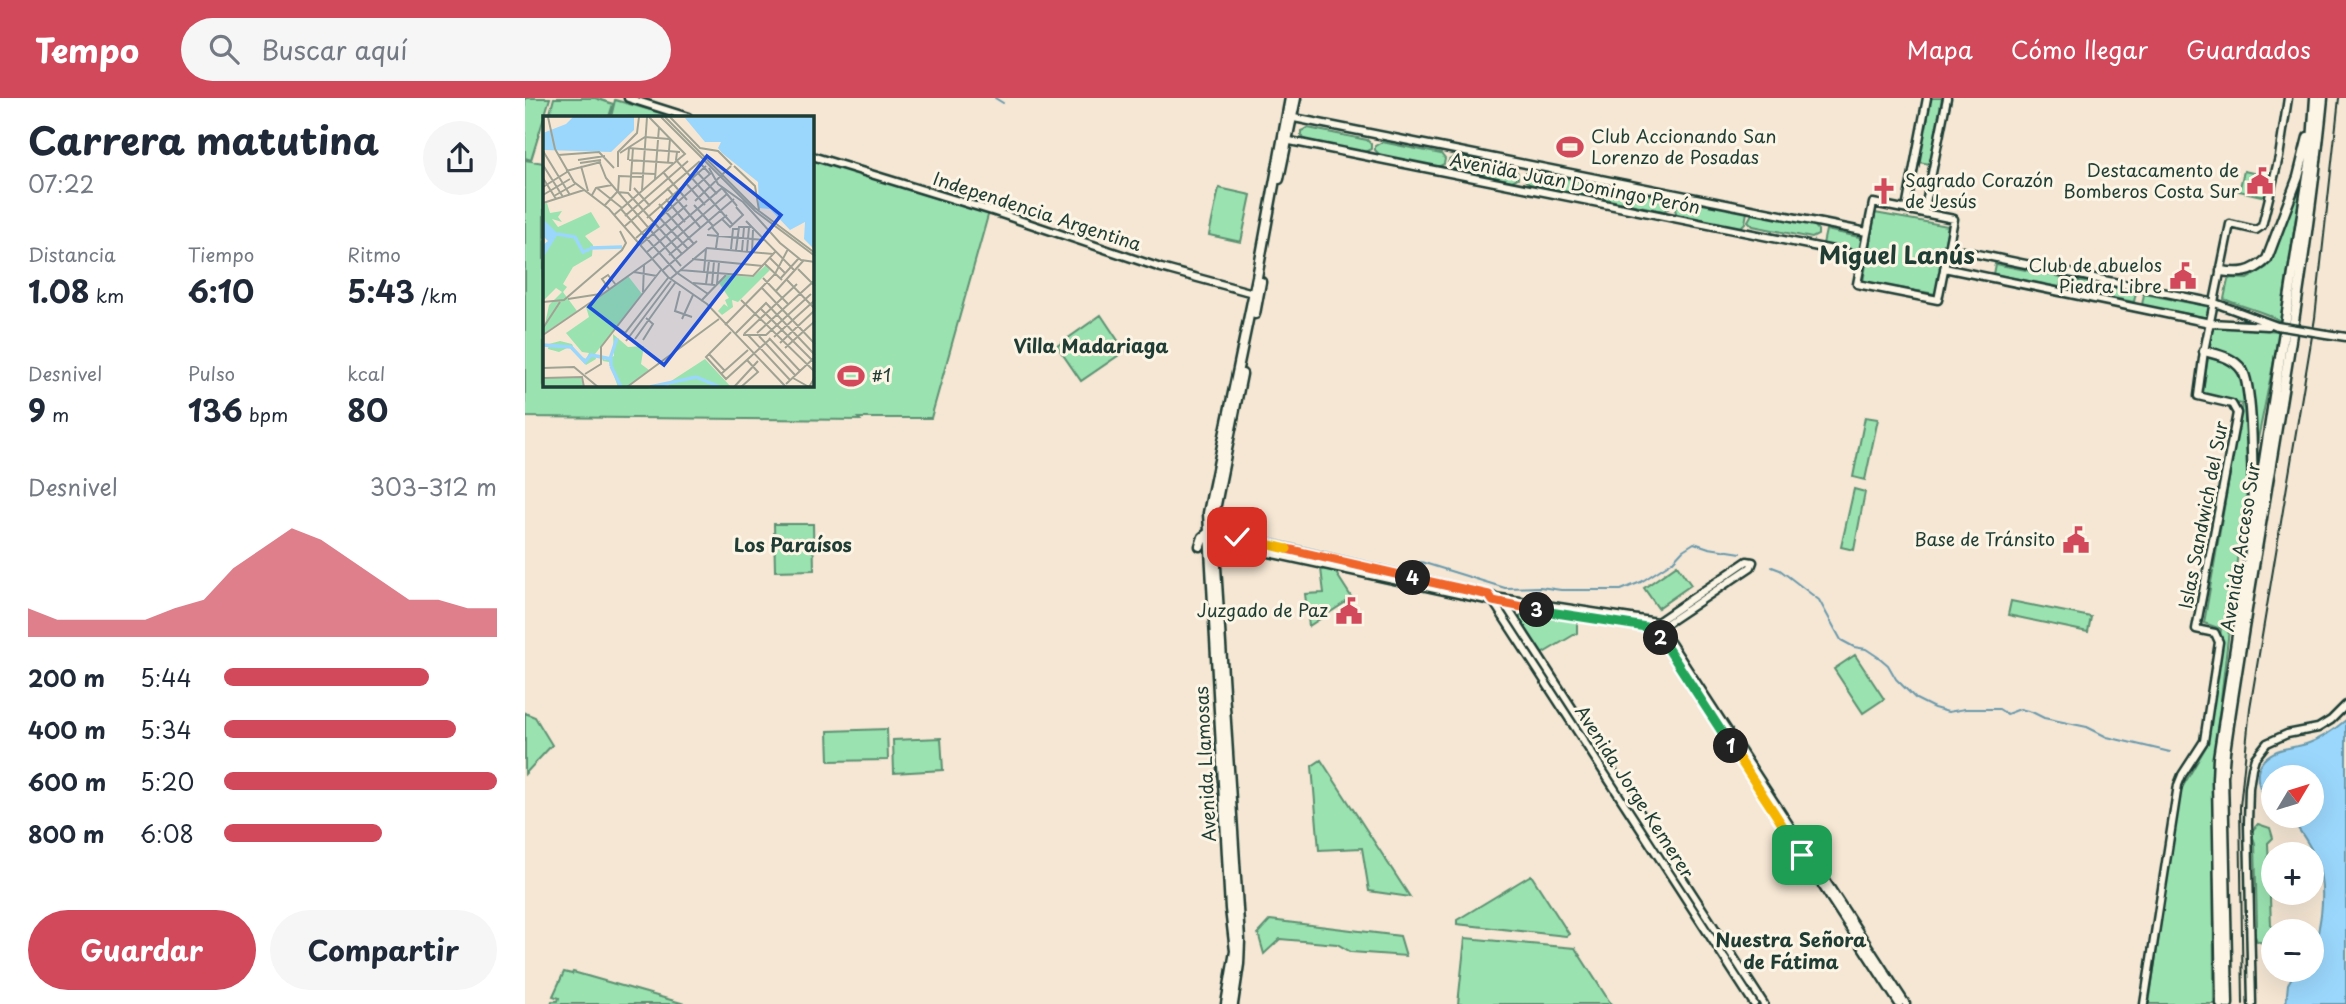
<!DOCTYPE html>
<html lang="es">
<meta charset="utf-8">
<style>
:root{--surface:#fff;--page:#f6f6f7;--text:#1f2937;--muted:#747a83;--accent:#d1495b}
body{margin:0;font-family:"Playpen Sans",sans-serif;background:var(--page);color:var(--text);height:100vh;display:flex;flex-direction:column;font-size:26px;white-space:nowrap}
*{box-sizing:border-box;margin:0}
p{font-size:23px;color:var(--muted)}
.icon{flex:none;width:38px;height:38px;fill:none;stroke:currentColor;stroke-width:2;stroke-linecap:round;stroke-linejoin:round}
.map{position:relative;flex:1;overflow:hidden}
.side{display:flex;flex-direction:column;background:var(--surface);width:525px}
.side>*{flex:none}
.needle{width:46px;rotate:52deg}
.fabs{position:absolute;left:1736px;top:667px;display:grid;gap:14px}
.fabs a{display:grid;place-items:center;width:63px;height:63px;border-radius:50%;background:var(--surface);box-shadow:0 7px 28px #0002;font-size:35px}
.pin{position:absolute;display:grid;place-items:center;width:60px;height:60px;color:#fff;margin:-30px;border-radius:14px;box-shadow:0 4px 10px #0006}
.km{position:absolute;width:35px;height:35px;margin:-18px;border-radius:50%;background:#222;color:#fff;font-size:19px;line-height:35px;text-align:center}
.round{display:grid;place-items:center;flex:none;width:74px;height:74px;border-radius:37px;background:var(--page)}
.summary{display:flex;align-items:center;justify-content:space-between;height:119px;padding:0 28px}
h1{font-size:38px;font-weight:700;line-height:52px}
.figures{display:grid;grid-template-columns:repeat(3,1fr);gap:10px;height:119px;padding:7px 28px}
.figures div{display:grid;align-content:center}
.figures b{font-size:30px;font-weight:700}
.figures small{font-size:19px;font-weight:400}
.figures p{font-size:19px}
.chart{height:196px;padding:14px 28px}
.chart p{display:flex;justify-content:space-between}
.chart svg{width:100%;height:126px;margin-top:7px;fill:var(--accent);opacity:.7}
.action{display:flex;gap:14px;margin-top:auto;padding:14px 28px}
.action a{flex:1;height:80px;border-radius:42px;background:var(--accent);color:#fff;font-size:28px;font-weight:700;line-height:80px;text-align:center}
.action a+a{background:var(--page);color:var(--text)}
ul{padding:0 28px;list-style:none;font-size:23px}
li{display:grid;grid-template-columns:112px 84px 1fr;align-items:center;height:52px}
li i{height:18px;border-radius:9px;background:var(--accent)}
header{display:flex;align-items:center;gap:42px;box-sizing:border-box;height:98px;padding:0 35px;background:var(--accent);color:#fff}
header strong{font-size:33px}
nav{display:flex;gap:38px;margin-inline-start:auto;font-size:24px}
.search{width:490px;height:63px;background:var(--page);display:flex;align-items:center;gap:18px;box-sizing:border-box;padding:0 24px;border-radius:38px;color:var(--muted);font-size:26px}
main{display:flex;flex:1;min-height:0}
.map>svg:first-child{display:block}
</style>
<header>
<strong>Tempo</strong>
<div class="search"><svg class="icon" aria-label="search" viewBox="0 0 24 24"><circle cx="10" cy="10" r="6"/><path d="M15 15l6 6"/></svg>Buscar aquí</div>
<nav><a>Mapa</a><a>Cómo llegar</a><a>Guardados</a></nav>
</header>
<main>
<section class="side">
<div class="summary"><div><h1>Carrera matutina</h1><p>07:22</p></div><a class="round"><svg class="icon" aria-label="share" viewBox="0 0 24 24"><path d="M12 15V3M7 8l5-5 5 5M5 13v7h14v-7"/></svg></a></div>
<div class="figures">
<div><p>Distancia</p><b>1.08<small> km</small></b></div>
<div><p>Tiempo</p><b>6:10</b></div>
<div><p>Ritmo</p><b>5:43<small> /km</small></b></div>
</div>
<div class="figures">
<div><p>Desnivel</p><b>9<small> m</small></b></div>
<div><p>Pulso</p><b>136<small> bpm</small></b></div>
<div><p>kcal</p><b>80</b></div>
</div>
<div class="chart"><p><span>Desnivel</span>303–312 m</p>
<svg viewBox="0 0 160 44" preserveAspectRatio="none"><path d="M0 44V34L10 38L20 38L30 38L40 38L50 34L60 31L70 20L80 13L90 6L100 10L110 17L120 24L130 31L140 31L150 34L160 34V44z"/></svg>
</div>
<ul>
<li><b>200 m</b>5:44<i style="width:75%"></i></li>
<li><b>400 m</b>5:34<i style="width:85%"></i></li>
<li><b>600 m</b>5:20<i style="width:100%"></i></li>
<li><b>800 m</b>6:08<i style="width:58%"></i></li>
</ul>
<div class="action"><a>Guardar</a><a>Compartir</a></div>
</section>
<div class="map">
<svg width="1821" height="906" viewBox="0 0 1821 906">
<rect width="100%" height="100%" fill="#f6e7d4"/>
<filter id="ink" filterUnits="userSpaceOnUse"><feTurbulence type="fractalNoise" baseFrequency=".0143" numOctaves="2"/><feDisplacementMap in="SourceGraphic" scale="14" xChannelSelector="R" yChannelSelector="G"/><feConvolveMatrix kernelMatrix="1 2 1 2 8 2 1 2 1" color-interpolation-filters="sRGB"/></filter>
<g filter="url(#ink)">
<path fill="#9ae2b0" stroke="#5c9072" stroke-width="2" d="M0,0h25l-19,62 -6,-2z
M29,0h41l18,6 -4,13h-60z
M1405,0h12l-12,66 -12,-2z
M90,2l60,17h-64z
M783,30l59,12 4,4v5l-6,3 -59,-11 -5,-6v-4z
M857,44l59,12 4,5 -1,5 -6,3 -58,-12 -5,-5v-4z
M930,58l59,12 4,5v5l-6,3 -59,-12 -5,-5 1,-4z
M287,61l177,53 -58,206h-73l2,2 -335,-3v-257l19,3v222h268z
M1006,73l59,12 4,5 -1,5 -6,3 -58,-12 -5,-5v-5z
M1719,73l27,6 -5,20 -27,-6z
M1776,86l-21,137c-10,-8 -41,-15 -56,-22l4,-19 3,-2 16,1 20,-12 21,-55z
M1082,88l59,12 4,5 -1,5 -5,3 -59,-12 -5,-5v-5z
M694,90l32,7 -10,47 -32,-7z
M1158,100l62,12 2,2 -2,11 -5,5 -63,-12 -2,-7 3,-10z
M1228,114l61,13 4,5v5l-6,3 -59,-12 -5,-5z
M1350,115l73,13 -12,68 -73,-12z
M1301,132l38,8 -3,14 -38,-8z
M1470,166l67,13 -2,10 -67,-13z
M1544,181l67,13 -2,10 -67,-13z
M1619,196l67,13 -3,11 -66,-13z
M576,217l24,36 -44,30 -24,-35z
M1688,229l67,4 -38,186 -29,251 1,236h-65l30,-211 28,-48 14,-116 -17,-6 38,-219 -40,-8z
M1340,319l13,2 -13,61 -12,-3z
M1329,391l11,3 -11,58 -13,-3z
M249,426h39l1,46 -39,1z
M1152,467l14,20 -33,23 -14,-20z
M796,471l13,1 18,28 -43,28 -4,-32 19,-1z
M1486,503l80,16 -3,15 -80,-17z
M1004,514l48,8v13l-37,22 -23,-32 4,-8z
M1330,557l29,44 -21,14 -29,-44z
M0,615l10,4 17,28 -27,29z
M362,631l1,31 -59,1 -1,-30z
M416,640l2,32 -49,3 -1,-33z
M796,662l89,137 -41,-6 -7,-43 -43,2 -7,-84z
M1733,726l12,4 3,10 -5,5 3,82 3,6 -2,8 -10,4 -5,-2 -4,-10 4,-6 -2,-82 -4,-11z
M1006,777l38,59 -3,2 -109,-12v-4z
M745,822l130,16 6,20 -55,-4 -14,-8 -57,-5 -16,15 -6,-21z
M940,840l110,10 36,56h-153z
M39,874l8,2 1,-2 112,32h-134l1,-3h6l1,-3 -6,-2z"/>
<path fill="#9bd7fc" stroke="#6999ac" stroke-width="2" d="M1821,622v284h-60l2,-20 8,-14h16c0,-19 5,-26 7,-43 9,-48 0,-75 -31,-111h24v-39h-39v26c-20,-15 -22,-41 4,-52 10,-4 22,-4 32,-8 14,-5 26,-14 37,-23z"/>
<g fill="none" stroke-linecap="round" stroke-linejoin="round">
<path stroke="#6999ac" stroke-width="2" d="M470,0l8,5
M889,466l7,-2 84,26 35,-1 21,3h60l20,-8 31,-20 11,-12 11,-7 15,5 32,5
M1247,469l8,3 39,30 22,40 13,7 12,2 15,10 7,6 8,14 20,20 18,9 14,4 17,-3h34l8,5 13,-5 12,3 12,6 43,9 20,10 63,15"/>
<defs>
<path id="secondary" d="M103,0l60,19
M764,19l578,115
M760,42l578,116
M287,58l183,56 166,56 92,25
M1348,105l81,16 -16,81 -81,-16z
M1381,111l21,-111
M1399,115l23,-115
M1423,150l267,55 62,23
M1419,170l266,55 58,3
M1801,236l20,3
M685,435l27,3 264,62 156,24
M688,443l292,63 141,23 13,7 240,370
M964,497l265,409
M976,500l263,406
M1132,524l249,382
M1131,525l91,-62 6,1
M1135,530l91,-61 2,-5
M1619,906l34,-219 4,-10 22,-34 15,-99 -4,-9 -19,-4 41,-216 -5,-9 -34,-8 6,-45 26,-127 26,6 6,-4 17,-69 9,-59
M1727,906l-4,-180 1,-36 3,-20 3,-10 12,-15 20,-9 31,-6 13,-8 15,-15"/>
<path id="highway" d="M754,81l17,-81
M1696,173c19,3 31,2 46,-12l31,-82 10,-40
M730,216l6,-32
M1679,253c14,4 29,6 38,19 12,17 10,114 11,141
M675,448l3,-9 5,-4
M701,906l9,-53 -5,-42 -22,-396 49,-236 33,-179
M708,906l6,-40 1,-24 -27,-420 29,-146
M1696,906l-4,-225 1,-21 93,-601 4,-59
M1703,906l-5,-228 2,-24c31,-218 76,-435 98,-654"/>
</defs>
<use href="#secondary" stroke="#1f3d34" stroke-width="11"/>
<use href="#highway" stroke="#1f3d34" stroke-width="13"/>
<use href="#secondary" stroke="#fcf5e5" stroke-width="6"/>
<use href="#highway" stroke="#fcf5e5" stroke-width="8"/>
<path stroke="#1f3d34" stroke-width="2" d="M1718,906l-3,-197 10,-99 65,-390 24,-220"/>
<defs>
<path id="secondary-bridge" d="M1752,228l49,8"/>
</defs>
<use href="#secondary-bridge" stroke="#1f3d34" stroke-width="11" stroke-linecap="butt"/>
<use href="#secondary-bridge" stroke="#fcf5e5" stroke-width="6"/>
</g>
</g>
<g fill="none" stroke-linecap="round" stroke-linejoin="round" filter="url(#ink)">
<defs>
<path id="split-1" d="M1206,648l71,109"/>
<path id="split-2" d="M1136,540l70,108"/>
<path id="split-3" d="M1012,512l109,17 15,11"/>
<path id="split-4" d="M888,480l76,17 4,6 44,9"/>
<path id="split-5" d="M762,451l126,29"/>
<path id="split-6" d="M712,439l50,12"/>
</defs>
<use href="#split-1" stroke="#fff" stroke-width="14"/>
<use href="#split-2" stroke="#fff" stroke-width="14"/>
<use href="#split-3" stroke="#fff" stroke-width="14"/>
<use href="#split-4" stroke="#fff" stroke-width="14"/>
<use href="#split-5" stroke="#fff" stroke-width="14"/>
<use href="#split-6" stroke="#fff" stroke-width="14"/>
<use href="#split-1" stroke="#f5b400" stroke-width="9"/>
<use href="#split-2" stroke="#22a559" stroke-width="9"/>
<use href="#split-3" stroke="#22a559" stroke-width="9"/>
<use href="#split-4" stroke="#f0652b" stroke-width="9"/>
<use href="#split-5" stroke="#f0652b" stroke-width="9"/>
<use href="#split-6" stroke="#f5b400" stroke-width="9"/>
</g>
<defs>
<symbol id="stadium-bare" viewBox="-9 -9 18 18"><path d="M0-5a6.5 5 0 1 0 0 10a6.5 5 0 1 0 0-10ZM-3.5-1.8h7v3.6h-7Z" fill="#d1495b" stroke="#fcf5e5" stroke-width="2.5" paint-order="stroke"/></symbol>
<symbol id="civic-bare" viewBox="-9 -9 18 18"><path d="M-.6-6.5H3V-4.5H.6V-3L4-1V1h2V6H-6V1h2V-1L-.6-3ZM-1.2 2.5V6h2.4V2.5Z" fill="#d1495b" stroke="#fcf5e5" stroke-width="2.5" paint-order="stroke"/></symbol>
<symbol id="church-bare" viewBox="-9 -9 18 18"><path d="M-1.2-6h2.4v3.5h3.3v2.4h-3.3V6h-2.4V-.1h-3.3v-2.4h3.3Z" fill="#d1495b" stroke="#fcf5e5" stroke-width="2.5" paint-order="stroke"/></symbol>
</defs>
<g fill-rule="evenodd">
<use href="#stadium-bare" x="1026" y="30" width="38" height="38"/>
<use href="#civic-bare" x="1716" y="64" width="38" height="38"/>
<use href="#church-bare" x="1340" y="74" width="38" height="38"/>
<use href="#civic-bare" x="1639" y="159" width="38" height="38"/>
<use href="#stadium-bare" x="307" y="259" width="38" height="38"/>
<use href="#civic-bare" x="1532" y="423" width="38" height="38"/>
<use href="#civic-bare" x="805" y="494" width="38" height="38"/>
</g>
<g text-anchor="middle" stroke-width="6" stroke-linejoin="round" paint-order="stroke">
<g font-size="18" fill="#1f3d34" stroke="#fcf5e5" text-anchor="end">
<text x="1066" y="45" text-anchor="start">Club Accionando San<tspan x="1066" dy="21">Lorenzo de Posadas</tspan></text>
<text x="1714" y="79">Destacamento de<tspan x="1714" dy="21">Bomberos Costa Sur</tspan></text>
<text x="1380" y="89" text-anchor="start">Sagrado Corazón<tspan x="1380" dy="21">de Jesús</tspan></text>
<text x="1637" y="174">Club de abuelos<tspan x="1637" dy="21">Piedra Libre</tspan></text>
<text x="347" y="284" text-anchor="start">#1</text>
<text x="1530" y="448">Base de Tránsito</text>
<text x="803" y="519">Juzgado de Paz</text>
</g>
<g font-size="18" fill="#1f3d34" stroke="#fcf5e5">
<text transform="translate(1050 86) rotate(11)" y="6">Avenida Juan Domingo Perón</text>
<text transform="translate(512 114) rotate(18)" y="6">Independencia Argentina</text>
<text transform="translate(1679 417) rotate(-79)" y="6">Islas Sandwich del Sur</text>
<text transform="translate(1716 449) rotate(-81)" y="6">Avenida Acceso Sur</text>
<text transform="translate(681 666) rotate(-93)" y="6">Avenida Llamosas</text>
<text transform="translate(1109 694) rotate(57)" y="6">Avenida Jorge Kemerer</text>
</g>
<g font-size="19" font-weight="bold" fill="#1f3d34" stroke="#fcf5e5">
<text x="566" y="255">Villa Madariaga</text>
<text x="268" y="454">Los Paraísos</text>
<text x="1266" y="849">Nuestra Señora<tspan x="1266" dy="22">de Fátima</tspan></text>
</g>
<g font-size="24" font-weight="bold" fill="#1f3d34" stroke="#fcf5e5">
<text x="1372" y="166">Miguel Lanús</text>
</g>
</g>
<g transform="translate(18 18)">
<rect width="271" height="271" fill="#f6e7d4"/>
<path d="M4,87l3,10 12,-2 -4,6 4,5 -10,-3 6,8 33,-15 9,15 -15,9 8,9 -1,11 -19,11 -10,17 4,3 -4,5 14,19 -34,23 6,-29 13,-13 -6,-4 -13,13v-51l9,-8 -9,-8v-30zM223,149l4,5 -32,32 -6,-2 1,7 -11,8 -4,-4 6,-7 4,3 -3,-7 4,-2 -10,-15 8,-8 26,2zM85,160l14,18 -47,60 1,5 -10,6 -17,-18 -10,5 -11,-3 1,-5 11,-3 12,3 4,10 10,5 3,-6 -7,-1 -16,-19 23,-16 -3,-10zM70,218l15,13 16,-1 -3,18 8,6 -22,17h-9l-9,-25 -6,-1 -2,-5 4,4 9,-4zM162,243l26,28h-62l-1,-4zM0,262h38l3,9h-41z" fill="#9ae2b0"/>
<path d="M30,1h61v13l-23,22 -68,-2v-17l23,-9zM271,1v132l-10,-10 1,-17 -15,8 -20,-21 -11,-1 -1,-26 -36,-29 -4,-5 3,-6h-16l-20,-24zM0,103l15,15 -15,24v-13l5,-4 -5,-5z" fill="#9bd7fc"/>
<path fill="none" stroke="#9bd7fc" stroke-width="3.5" d="M14,118l18,3 8,15 7,-3M47,132l32,-1M0,229l28,2 14,15 6,-7 20,4v7M67,243l7,-21M68,250l10,21M107,271l46,-10 24,10"/>
<path fill="none" stroke="#a0a394" stroke-width="2" d="M5,1l7,32M106,1l36,37 -5,4M118,1l94,94 60,45M122,1l90,91 60,45M127,1l30,31 18,3 14,14M12,33l19,33 35,27 59,68 39,27 79,83M0,35l27,44M134,36l-1,8 57,65M77,37l25,-16 24,2M15,39l41,-3 15,16M35,44l27,-4M85,44l1,-12 51,4M86,44l44,3M37,47l21,-3M57,47l6,15 75,88M125,47l2,-24M0,49l20,32M38,50l7,25M191,50l21,20 4,24M75,51v-15l19,-19 2,-16M166,52l9,16 25,18 37,41 21,17 14,2M23,55l35,-9M120,56l24,28M154,56l20,22M88,57l24,1M0,62l13,21M112,63l4,-52M142,66l20,23M0,71l24,-15M54,72l25,20M91,72l16,18M124,72l33,39M99,74l5,-73M87,75l3,-43M75,76l1,-16 24,1M0,79l27,-16M49,79l4,-7 16,-3M11,80l21,-12M123,83l19,23M152,85l36,-35M0,87l41,-13M116,88l35,40M62,89l12,-13 11,1 54,61M151,89l19,21M78,93l55,63 32,22M71,99l66,-57M82,100l63,-55M115,100l30,33M104,102l59,-52M179,103l8,8 13,-12 -7,-8M203,105l49,50M82,110l74,-64 11,12 -74,64M169,111l6,7 -2,14M165,114l19,-15M164,119l57,5M97,129l47,-40M188,133l2,-20h5M193,134l3,-23h12M199,135l2,-24M204,135l2,-24M104,136l75,-64 15,18M209,136l1,-22M126,139l65,-56M110,142l74,-64M227,142l15,15M149,143l71,7M222,148l17,16M255,153l17,17M120,154l34,-29M137,154l73,6 22,-24M91,156l23,4M161,156l2,-23M220,162l26,27M127,163l37,-31 66,6M237,163l19,-21M244,164l28,29M150,167l22,2M163,168l3,-23M174,168l2,-22M169,169l2,-24M219,172l53,56M66,173l-7,-10 6,-4 8,10M137,175l-5,20 17,6M100,176l1,-27M232,176l29,-32M57,180l52,-37M25,183l32,-5M198,184l74,72M158,185l25,-26M0,186l21,-2 58,-50 4,-7 -6,-12M217,192l55,55M139,203l11,-24M182,209l50,-51 13,-25M74,211l8,6 43,-55M0,212l17,-26M188,216l-25,25 20,22 44,-40M193,217l30,-30 49,52M214,217l58,-53M201,218l53,-50M0,219l57,-39M200,219h23l45,-41M205,219l42,45M216,220l36,39M231,221l41,-37M226,222l31,33M92,223l40,-56M100,224l10,-16 -7,-6M83,225l45,-60M237,227l35,-33M242,232l30,-27M166,238l16,17M0,252l31,-1 24,20M42,258l16,-10v-17l60,-77M178,258l27,-24M0,262l39,-1 2,10M250,262l16,9 6,-10M243,268l29,-27M84,271l92,-68M191,271l24,-26M198,271l17,-15 -11,-12"/>
<path fill="#1d4ed8" fill-opacity="0.15" stroke="#1d4ed8" stroke-width="3.5" d="M164,40l74,59 -117,150 -75,-58z"/>
<rect width="271" height="271" fill="none" stroke="#1f3d34" stroke-width="3.5"/>
</g>
</svg>
<div class="fabs">
<a><svg class="needle" viewBox="-14 -14 28 28"><path d="M0-13l5 13h-10z" fill="#e53935"/><path d="M0 13l5-13h-10z" fill="#747a83"/></svg></a>
<a>+</a>
<a>−</a>
</div>
<div class="pin" style="left:1277px;top:757px;background:#1e9e55"><svg class="icon" aria-label="arrive" viewBox="0 0 24 24"><path d="M6 21V4h12l-3 4 3 4H6"/></svg></div>
<div class="pin" style="left:712px;top:439px;background:#d93025"><svg class="icon" aria-label="check" viewBox="0 0 24 24"><path d="M5 12l5 5 9-10"/></svg></div>
<b class="km" style="left:1206px;top:648px">1</b>
<b class="km" style="left:1136px;top:540px">2</b>
<b class="km" style="left:1012px;top:512px">3</b>
<b class="km" style="left:888px;top:480px">4</b>
</div>
</main>
